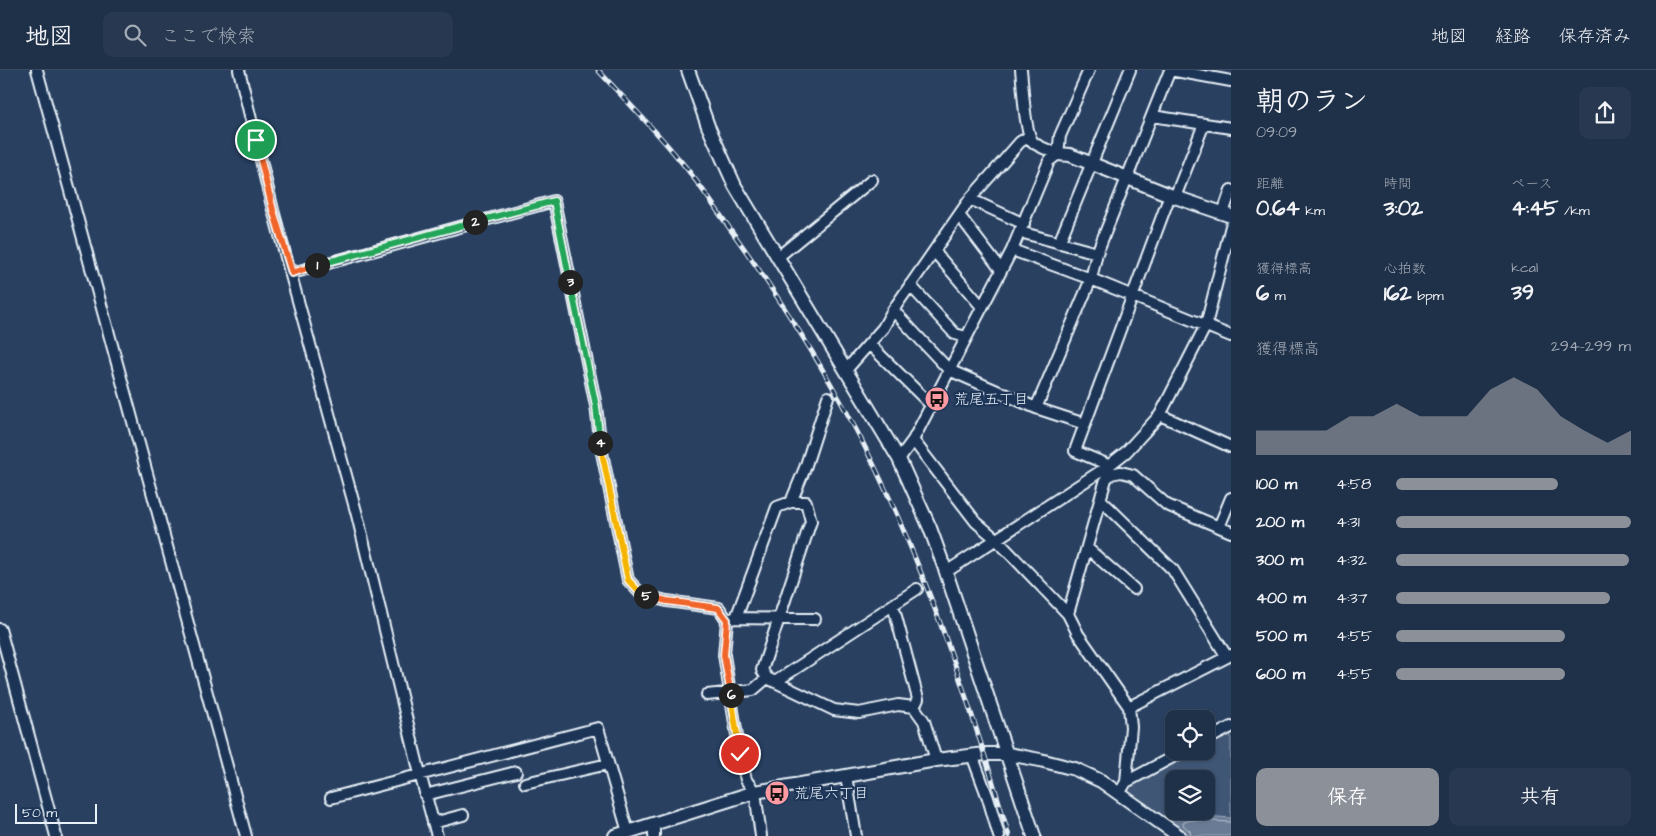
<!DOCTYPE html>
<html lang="ja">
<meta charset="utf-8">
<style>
:root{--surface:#1f3049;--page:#273850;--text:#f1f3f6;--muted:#a1a9b4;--line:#3c4b61;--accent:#8c9099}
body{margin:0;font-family:"Architects Daughter","Klee One",sans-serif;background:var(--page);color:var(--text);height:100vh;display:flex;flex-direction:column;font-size:19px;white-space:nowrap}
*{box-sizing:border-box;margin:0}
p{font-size:16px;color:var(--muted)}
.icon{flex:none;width:28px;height:28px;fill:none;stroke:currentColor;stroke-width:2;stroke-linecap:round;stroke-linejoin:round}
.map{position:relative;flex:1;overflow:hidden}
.drawer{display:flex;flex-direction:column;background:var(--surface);width:425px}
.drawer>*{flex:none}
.buttons{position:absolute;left:1165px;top:640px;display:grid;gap:10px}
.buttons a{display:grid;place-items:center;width:50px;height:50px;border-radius:10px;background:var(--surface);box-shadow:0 1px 4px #0004,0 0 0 1px var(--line);font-size:25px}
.scale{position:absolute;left:15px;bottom:12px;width:82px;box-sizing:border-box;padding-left:5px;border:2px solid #e8f1f8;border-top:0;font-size:14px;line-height:18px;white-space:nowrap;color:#e8f1f8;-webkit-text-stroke:4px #1d3557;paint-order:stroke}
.pin{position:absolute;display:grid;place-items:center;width:42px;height:42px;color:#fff;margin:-21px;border:2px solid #fff;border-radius:50%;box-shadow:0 1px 5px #0007}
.km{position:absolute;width:25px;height:25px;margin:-12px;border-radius:50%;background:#222;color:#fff;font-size:14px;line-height:25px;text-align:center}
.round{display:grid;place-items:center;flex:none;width:52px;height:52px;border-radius:10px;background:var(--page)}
.head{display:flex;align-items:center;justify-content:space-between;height:85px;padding:0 25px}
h1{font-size:28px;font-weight:700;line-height:38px}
.stats{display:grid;grid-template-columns:repeat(3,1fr);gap:8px;height:85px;padding:5px 25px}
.stats div{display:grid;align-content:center}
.stats b{font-size:21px;font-weight:700}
.stats small{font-size:14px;font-weight:400}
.stats p{font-size:14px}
.chart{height:140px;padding:10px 25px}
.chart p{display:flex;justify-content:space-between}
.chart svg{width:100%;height:90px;margin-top:5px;fill:var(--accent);opacity:.7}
.action{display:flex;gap:10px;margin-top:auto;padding:10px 25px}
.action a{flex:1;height:58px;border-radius:10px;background:var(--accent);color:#fff;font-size:20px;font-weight:700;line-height:58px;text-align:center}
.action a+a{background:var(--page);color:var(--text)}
ul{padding:0 25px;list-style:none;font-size:16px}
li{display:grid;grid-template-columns:80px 60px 1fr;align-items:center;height:38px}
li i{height:12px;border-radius:6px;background:var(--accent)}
header{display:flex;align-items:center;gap:30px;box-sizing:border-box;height:70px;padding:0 25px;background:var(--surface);border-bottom:1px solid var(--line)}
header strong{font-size:24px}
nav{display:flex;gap:28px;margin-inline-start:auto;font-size:18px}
.search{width:350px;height:45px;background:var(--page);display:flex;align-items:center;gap:12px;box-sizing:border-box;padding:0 18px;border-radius:10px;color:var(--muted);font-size:19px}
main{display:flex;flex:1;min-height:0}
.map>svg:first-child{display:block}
</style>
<header>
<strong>地図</strong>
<div class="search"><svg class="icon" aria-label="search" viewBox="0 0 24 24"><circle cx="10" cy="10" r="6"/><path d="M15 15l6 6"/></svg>ここで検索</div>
<nav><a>地図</a><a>経路</a><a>保存済み</a></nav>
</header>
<main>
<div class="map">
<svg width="1231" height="766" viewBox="0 0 1231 766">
<rect width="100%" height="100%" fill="#294061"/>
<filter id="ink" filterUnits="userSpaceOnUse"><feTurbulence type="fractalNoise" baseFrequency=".02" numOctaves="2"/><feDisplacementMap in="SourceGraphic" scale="10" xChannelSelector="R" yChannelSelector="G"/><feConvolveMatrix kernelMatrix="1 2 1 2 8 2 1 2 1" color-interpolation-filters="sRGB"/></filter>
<g filter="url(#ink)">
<path fill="#415774" stroke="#94a4b6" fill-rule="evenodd" d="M1231,660v106h-47l-61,-44 4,-8 63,-33h16v-8zM1174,709h32v32h-32z"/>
<path fill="#6b7c95" stroke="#9dabbd" d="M1192,745l39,3v18h-42l-22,-15z"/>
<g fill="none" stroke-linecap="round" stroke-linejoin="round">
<path stroke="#b6c2d0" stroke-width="1" d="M1191,766l-1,-5 -7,-6 1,-3 8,-2 39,2"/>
<defs>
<path id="minor" d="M37,0l209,766
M239,0l34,140 84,305 63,259 17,62
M1021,0c2,14 3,62 12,72 5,5 18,9 25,12
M1170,0l61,11
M1152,46l79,12
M1170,125l-95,256 29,12 7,11 10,-2 12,3 34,30 64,27
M1175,127l29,-73
M970,129l54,25
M1223,143l8,-23
M959,145l42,55
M1020,162l77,21 73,-183
M1059,173l71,-173
M1012,180l79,29 140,57
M934,181l48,56
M778,187l94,-77
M292,203l262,-72 42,205 5,42 27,132 14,15 25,6 52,7 8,12 -3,35 16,99 6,26 9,12 6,44
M910,215l45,49 11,3
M893,240l56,60 87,38
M869,274l62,61
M846,300l37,-42 10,-18 77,-111 50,-57 10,-6
M1160,345l71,32
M1085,354l-49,-16 55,-129 6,-26
M913,370l63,82 21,18 71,74 10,20 51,73 2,20 -5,55 -7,12
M899,389l14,-19 99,-190 37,-89 9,-7 2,-18 29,-66
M1101,430l72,70 54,87
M791,432l14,-34 23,-71
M1219,457l12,-29
M1087,478l47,41
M946,502l161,-105 19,-15 34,-37 46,-90 25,-99
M893,535l25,94 -4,8
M1068,544l38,-135 5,-5
M736,548l41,-111 14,-5h15l5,19 -49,149 5,8 67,32 25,3 39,-8 16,2 10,14 12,39
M730,549l6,-1 79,1
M0,559l56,207
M775,612l142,-93
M707,625l46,-5 14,-12
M1129,637l102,-52
M1206,670l25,-13
M972,685l16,43 11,38
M846,706l10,60
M1126,712l58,-31
M525,713l83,-19
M425,725l91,-23
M331,728l267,-70 30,104
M433,753l30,-8
M654,766v-12"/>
<path id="tertiary" d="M688,0l20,56 27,60 164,273 31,69 16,44 88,264
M1058,84l12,1 105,42 56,19
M615,766l140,-44 181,-32 49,-6h23l32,6 35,9 26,12 78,55"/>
</defs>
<use href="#minor" stroke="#e8f1f8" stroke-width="14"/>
<use href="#tertiary" stroke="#e8f1f8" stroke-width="16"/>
<use href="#minor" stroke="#1d3557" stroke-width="10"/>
<use href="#tertiary" stroke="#1d3557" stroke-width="12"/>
<defs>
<path id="rail" d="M598,0c26,29 55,57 80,88 20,23 37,50 55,75 59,82 113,169 155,262 50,110 87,225 121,341"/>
</defs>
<use href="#rail" stroke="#e8f1f8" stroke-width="5"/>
<use href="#rail" stroke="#1d3557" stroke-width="3" stroke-dasharray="9" stroke-linecap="butt"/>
</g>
</g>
<g fill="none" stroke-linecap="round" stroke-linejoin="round" filter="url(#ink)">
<defs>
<path id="split-1" d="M256,70l17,70 19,63 25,-8"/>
<path id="split-2" d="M317,195l158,-43"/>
<path id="split-3" d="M475,152l79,-21 16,81"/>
<path id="split-4" d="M570,212l26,124 4,37"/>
<path id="split-5" d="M600,373l28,137 14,15 4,1"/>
<path id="split-6" d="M646,526l21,5 51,7 9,12 -3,35 7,40"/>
<path id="split-7" d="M731,625l9,59"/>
</defs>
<use href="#split-1" stroke="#fff" stroke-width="10"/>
<use href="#split-2" stroke="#fff" stroke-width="10"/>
<use href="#split-3" stroke="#fff" stroke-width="10"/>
<use href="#split-4" stroke="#fff" stroke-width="10"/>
<use href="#split-5" stroke="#fff" stroke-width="10"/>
<use href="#split-6" stroke="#fff" stroke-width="10"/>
<use href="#split-7" stroke="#fff" stroke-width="10"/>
<use href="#split-1" stroke="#f0652b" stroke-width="6"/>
<use href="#split-2" stroke="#22a559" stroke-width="6"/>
<use href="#split-3" stroke="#22a559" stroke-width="6"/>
<use href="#split-4" stroke="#22a559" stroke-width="6"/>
<use href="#split-5" stroke="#f5b400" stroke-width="6"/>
<use href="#split-6" stroke="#f0652b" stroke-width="6"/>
<use href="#split-7" stroke="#f5b400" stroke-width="6"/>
</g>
<defs>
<symbol id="bus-disc" viewBox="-11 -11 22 22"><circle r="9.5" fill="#ff9aa2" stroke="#1d3557"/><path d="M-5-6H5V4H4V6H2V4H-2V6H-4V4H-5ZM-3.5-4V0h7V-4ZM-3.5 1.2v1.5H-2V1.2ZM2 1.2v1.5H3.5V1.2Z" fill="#111"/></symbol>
</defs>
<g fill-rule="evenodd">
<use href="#bus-disc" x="923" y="315" width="28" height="28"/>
<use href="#bus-disc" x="763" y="709" width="28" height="28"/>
</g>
<g text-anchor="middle" stroke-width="4.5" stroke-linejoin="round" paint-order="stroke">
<g font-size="15" fill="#e8f1f8" stroke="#1d3557" text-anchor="start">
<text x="954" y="334">荒尾五丁目</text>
<text x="794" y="728">荒尾六丁目</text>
</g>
</g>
</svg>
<div class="buttons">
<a><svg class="icon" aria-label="locate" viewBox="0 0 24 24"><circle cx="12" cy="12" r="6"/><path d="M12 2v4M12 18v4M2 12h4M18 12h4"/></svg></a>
<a><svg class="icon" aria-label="layers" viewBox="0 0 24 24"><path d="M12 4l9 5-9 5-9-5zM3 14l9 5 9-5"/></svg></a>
</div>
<div class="scale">50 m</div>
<div class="pin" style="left:256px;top:70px;background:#1e9e55"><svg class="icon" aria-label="arrive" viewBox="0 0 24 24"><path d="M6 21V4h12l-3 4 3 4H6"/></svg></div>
<div class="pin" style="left:740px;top:684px;background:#d93025"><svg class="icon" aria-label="check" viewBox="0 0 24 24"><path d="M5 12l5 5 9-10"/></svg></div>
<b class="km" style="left:317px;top:195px">1</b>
<b class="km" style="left:475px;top:152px">2</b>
<b class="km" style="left:570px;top:212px">3</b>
<b class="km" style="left:600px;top:373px">4</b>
<b class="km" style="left:646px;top:526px">5</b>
<b class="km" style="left:731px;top:625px">6</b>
</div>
<section class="drawer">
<div class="head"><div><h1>朝のラン</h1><p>09:09</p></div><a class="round"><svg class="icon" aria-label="share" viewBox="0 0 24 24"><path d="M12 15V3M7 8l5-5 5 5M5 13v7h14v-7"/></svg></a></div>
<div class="stats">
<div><p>距離</p><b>0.64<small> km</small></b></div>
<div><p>時間</p><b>3:02</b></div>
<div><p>ペース</p><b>4:45<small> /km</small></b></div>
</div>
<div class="stats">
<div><p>獲得標高</p><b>6<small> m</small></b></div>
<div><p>心拍数</p><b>162<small> bpm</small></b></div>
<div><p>kcal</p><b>39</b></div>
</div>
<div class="chart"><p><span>獲得標高</span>294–299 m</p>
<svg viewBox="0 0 160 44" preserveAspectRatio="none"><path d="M0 44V32L10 32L20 32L30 32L40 25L50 25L60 19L70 25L80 25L90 25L100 12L110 6L120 12L130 25L140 32L150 38L160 32V44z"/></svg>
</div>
<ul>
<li><b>100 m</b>4:58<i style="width:69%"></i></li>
<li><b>200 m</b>4:31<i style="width:100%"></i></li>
<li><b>300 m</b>4:32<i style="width:99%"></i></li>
<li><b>400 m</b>4:37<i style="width:91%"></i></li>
<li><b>500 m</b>4:55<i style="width:72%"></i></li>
<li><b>600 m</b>4:55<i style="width:72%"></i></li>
</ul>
<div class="action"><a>保存</a><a>共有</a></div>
</section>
</main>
